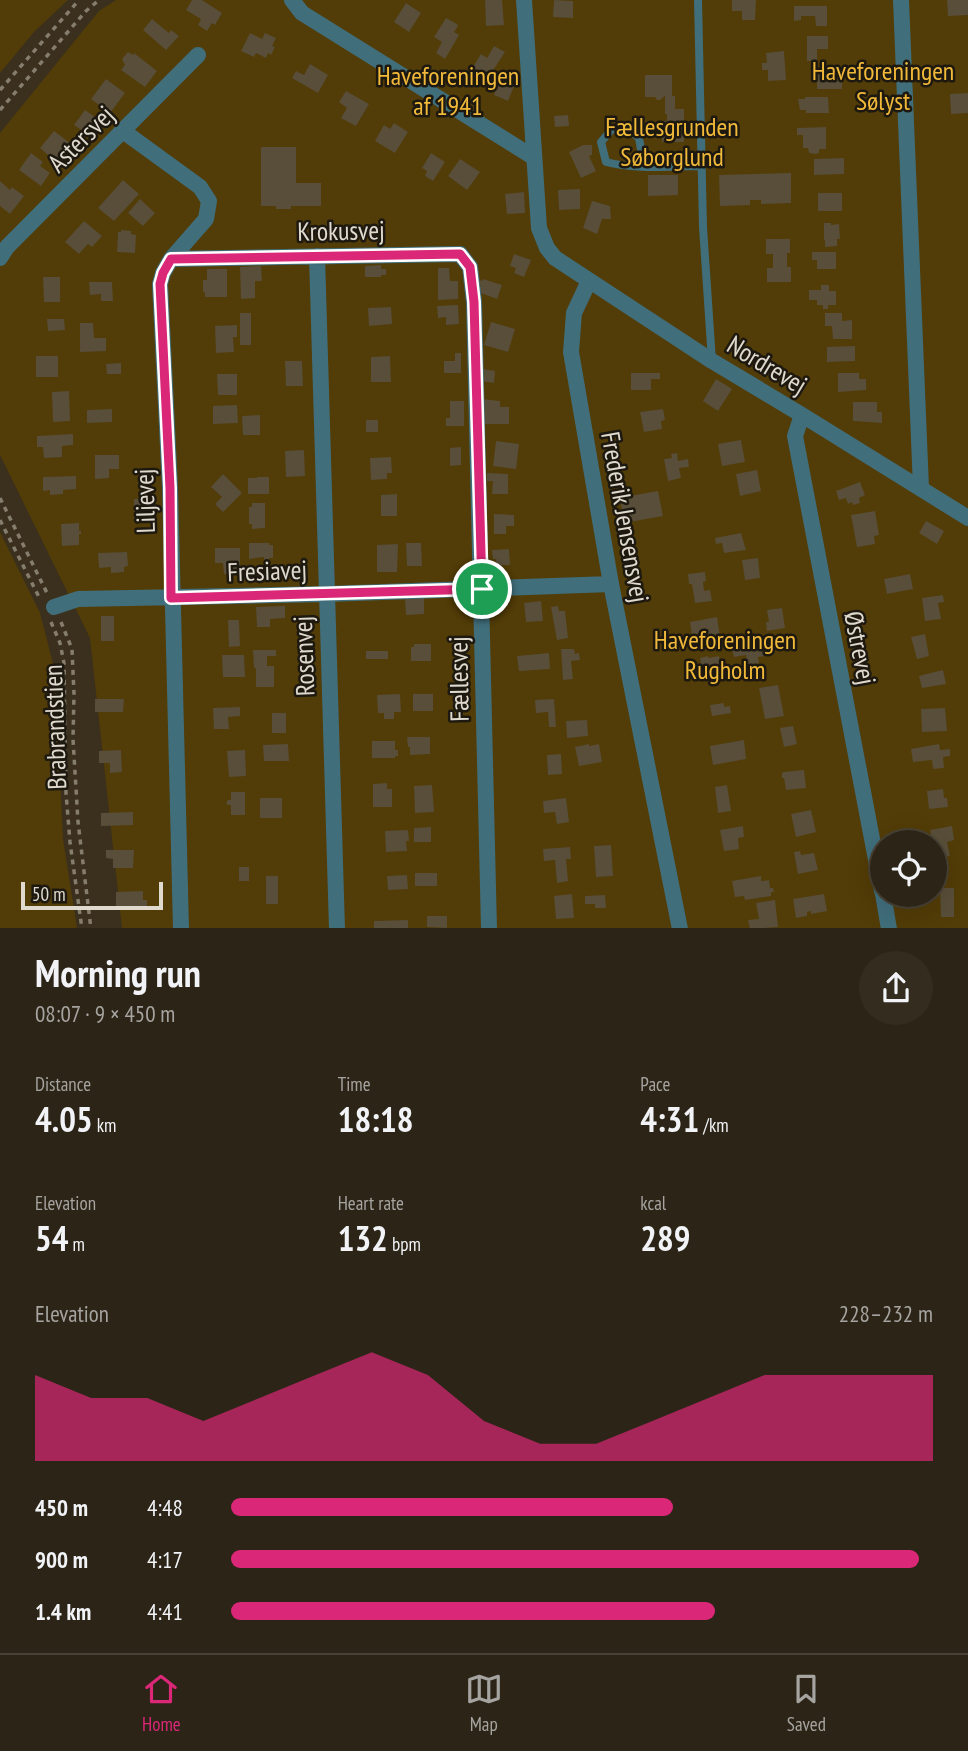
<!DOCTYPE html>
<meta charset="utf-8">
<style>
:root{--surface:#2c2416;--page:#342c1f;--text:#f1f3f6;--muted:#a6a4a1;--line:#484135;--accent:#db2777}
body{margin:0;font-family:"PT Sans Narrow",sans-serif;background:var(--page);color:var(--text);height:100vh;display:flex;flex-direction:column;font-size:26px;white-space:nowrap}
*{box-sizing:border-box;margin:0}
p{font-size:23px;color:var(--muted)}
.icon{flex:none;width:38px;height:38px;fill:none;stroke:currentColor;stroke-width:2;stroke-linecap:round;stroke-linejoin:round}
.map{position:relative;height:928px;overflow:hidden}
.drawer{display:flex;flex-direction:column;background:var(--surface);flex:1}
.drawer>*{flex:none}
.buttons{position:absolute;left:870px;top:830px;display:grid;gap:14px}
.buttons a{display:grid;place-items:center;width:77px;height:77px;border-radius:50%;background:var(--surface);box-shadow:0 7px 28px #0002,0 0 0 2px var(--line);font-size:35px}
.scale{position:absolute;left:21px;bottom:18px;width:142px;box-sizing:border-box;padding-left:7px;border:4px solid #e0dace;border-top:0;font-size:19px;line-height:24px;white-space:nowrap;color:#e0dace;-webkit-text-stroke:5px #1d1910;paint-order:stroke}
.pin{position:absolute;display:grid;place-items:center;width:60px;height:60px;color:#fff;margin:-30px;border:4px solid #fff;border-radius:50%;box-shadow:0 2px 7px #0007}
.round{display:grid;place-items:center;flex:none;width:74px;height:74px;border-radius:37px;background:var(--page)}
.headline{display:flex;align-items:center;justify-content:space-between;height:119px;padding:0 35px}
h1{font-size:38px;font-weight:800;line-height:52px}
.figures{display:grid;grid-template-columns:repeat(3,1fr);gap:10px;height:119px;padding:7px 35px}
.figures div{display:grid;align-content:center}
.figures b{font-size:35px;font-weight:800}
.figures small{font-size:19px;font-weight:400}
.figures p{font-size:19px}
.chart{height:196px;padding:14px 35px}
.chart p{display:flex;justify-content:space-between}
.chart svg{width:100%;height:126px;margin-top:7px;fill:var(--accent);opacity:.7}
ul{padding:0 35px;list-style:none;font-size:23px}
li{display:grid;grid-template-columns:112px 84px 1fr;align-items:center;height:52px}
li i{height:18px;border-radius:9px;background:var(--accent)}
.tab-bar{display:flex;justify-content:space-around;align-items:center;height:98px;border-top:2px solid var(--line);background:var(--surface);font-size:19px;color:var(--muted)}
.tab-bar a{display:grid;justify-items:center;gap:4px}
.tab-bar .selected{color:var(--accent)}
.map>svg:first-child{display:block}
</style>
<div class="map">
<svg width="968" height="929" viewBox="0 0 968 929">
<rect width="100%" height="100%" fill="#3a301d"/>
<path fill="#523c07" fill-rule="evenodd" d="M0,0h68l-34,32 -34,41z
M116,0h852v928h-846l-32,-290 -90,-183v-322l99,-122zM882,842h52v52h-52z
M0,532l40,81 15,58 8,168 14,89h-77z"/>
<path fill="#584e39" d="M192,0h10l20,13 -7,12 -3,-2 -5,8 -9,-6 3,-6 -15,-9z
M485,0h17l2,25 -18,1z
M554,0l19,1v17l-20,-1z
M732,0h24l-1,20h-13v-9h-10z
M947,0h21v15l-20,1z
M406,3l15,10 -12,19 -15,-10z
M794,6h33v20h-11l-1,-10h-14v4l-7,1z
M446,18l11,6 1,2 -4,6 5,3 -14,24 -9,-6 6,-11 -8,-5z
M152,19l17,14 2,-3 8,6 -13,14 -23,-20z
M250,33l12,6 3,-6 11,5 -4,8 3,1 -4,8 -3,-2 -2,5 -10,-5 -2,4 -13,-6z
M807,36h21v13h-11v12h-10z
M494,46l11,6 -15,23 -5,-3 -3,5 -11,-7 10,-16 6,4z
M784,51l2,29 -18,1v-11h-6v-7h5l-1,-10z
M128,52l5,3 1,-2 23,18 -12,16 -24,-17 4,-5 -3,-6z
M310,64l18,11 -10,18 -26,-15 4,-7 8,4z
M842,69v20h-25v-9h-6v-10z
M502,73l14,4 1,2 -9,22 -14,-6z
M645,75h27v21h3v13h9v33h-22v-21h5v-7h-2v-18l-5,4h-3l-2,-3h-10z
M106,79l19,14 -15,20 -19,-14z
M346,91l23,13 -13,22 -15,-8 6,-10 -8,-6z
M968,93v20l-17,1 -1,-20z
M805,97h23l1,16h-23v-3h-6l-2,-11h7z
M85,110l17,12 -10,15 -18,-12z
M568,115l1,11 -14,1 -1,-11z
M394,123l14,9 -13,21 -20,-12 9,-16 6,4z
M826,127v22h-7v4l-3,1 -7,-1 -1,-5h-5v-13h-6v-7z
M54,131l16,12 -14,19 -16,-14z
M583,145h9v10l-3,1 7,15 -15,7 -12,-26z
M261,147h35v36h25v23h-30v3h-15v-3h-15z
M31,153l12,9 -3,4 10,7 -9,13 -22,-16z
M431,153l14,9 -12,19 -8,-5 2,-5 -5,-3z
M844,158v16l-30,1v-16z
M460,159l20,13 -13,18 -19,-14z
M791,173v30l-30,1v-4h-11v5l-30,1 -1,-31z
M648,175h30v20l-30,1z
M123,180l16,14 -25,27 -16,-13z
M0,181l10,9 2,-3 12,9 -14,18 -10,-8z
M580,189v20l-21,1 -1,-20z
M524,192l1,21 -18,1 -2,-20z
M818,193h24v18h-24z
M140,199l15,14 -12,13 -15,-13z
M592,201l18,5 1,13h-9l-5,15 -14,-6z
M84,221l18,15 -10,11 -4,-3 -9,10 -14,-12z
M824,223h7v2l8,-1 1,15h-3v7l-12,1v-7h-1z
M121,230l10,1v3l5,1 -1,18 -18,-1 1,-20h3z
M766,239h24v14h-3v14h4v15h-24v-14h6v-14h-7z
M812,252h24v17h-19v-9h-5z
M514,254l17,6 -7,17 -10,-4 2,-5 -6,-2z
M381,265v4h5v6h-5v2h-16v-11z
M261,266l1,15h-7v17l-14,1 -1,-32z
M438,268h11l1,13h8v18l-20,1z
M207,269h20v28h-22v-5h-2v-12h4z
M43,277h17v25h-16z
M483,279l19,6 -5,14 -19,-7 3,-7h-2l1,-5 2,1z
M89,282h23l1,19h-12v-7l-11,1z
M821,285h8v6h7v14h-8v4h-5v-4h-6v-5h-8v-10h12z
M458,305l1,19 -13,1v-8l-8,1 -1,-12z
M391,307l1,17 -23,2 -1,-18z
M240,313h11v32h-11z
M825,313h17v8l10,-1v19h-19l-1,-13h-7z
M47,319h17l1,11 -17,1z
M491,322l24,7 -7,23 -24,-7z
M80,323h13l1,15h12v13l-26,1z
M237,325v12h-4l1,15 -18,1 -1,-27z
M855,346v15l-28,1v-15z
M455,353h6v20h-17v-12h11z
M36,356h22v21h-22z
M390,356l1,26h-20v-25z
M285,361h17l1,25h-17z
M121,363v11h-14l-1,-10z
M483,369l12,2 -1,12 -13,-2z
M631,373h29v6h-9v11h-20z
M838,373h21v6h7v11l-28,2z
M217,374h20v21h-19z
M716,379l16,10 -14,22 -15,-10z
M69,391l1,30 -17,1 -1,-30z
M482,399l18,2v6h9v17h-26z
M450,401h14v25h-18v-8h4z
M853,402h24v10h5v11l-29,-2z
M237,405l1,18 -25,1v-18z
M112,409v13l-25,1v-13z
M663,409l2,11 -4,1 1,8 -18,3 -4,-20z
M260,415v20h-17l-1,-19z
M366,420h12v12h-12z
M73,434v11l-11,1v11l-18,1 -1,-11h-6v-11z
M741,440l4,22 -23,4 -4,-22z
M496,441l23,3 -3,25 -23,-3z
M461,447v18l-11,1v-18z
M304,450l1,26 -19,1 -1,-26z
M677,453l1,8 10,-2 1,8 -10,1 2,10 -13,3 -4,-22 8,-1 -1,-4z
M95,455h24v14h-10v9l-14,1z
M391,457l1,16h-5v6l-16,1 -1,-22z
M757,470l4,21 -21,5 -4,-22z
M487,473l21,1v20h-16l1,-13h-6z
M223,474l19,19 -19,19 -8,-8 7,-7 -11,-10z
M76,476v13l-13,1v4l-13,1v-5l-7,1v-14z
M257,477h12v17h-21v-16h9z
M860,482l5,13 -6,3 1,5 -7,2 -1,-3 -4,2 -2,-6 -7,2 -3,-9z
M658,491l5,25 -39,7 -4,-25h2l-1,-2 9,-2v2z
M397,494v22h-16v-21z
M155,498v7h2l1,7h-3v7h-3v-5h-8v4l-10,1v-20z
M252,503h13v25l-13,1v-5h-3v-17h3z
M875,511l4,24 -5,1 1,8 -18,3 -6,-32z
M494,514l20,1v11h-8v8h-12z
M926,521l18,10 -7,13 -18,-11z
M79,523v8h2v3h-2v11l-17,1 -1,-22z
M741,533l5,17 -22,3 -2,-10 -6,1 -1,-6z
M249,543h20v2h4v13h-4v2h-5v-3l-15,2z
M406,543h15l1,23h-15z
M398,544l-1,28h-20v-27z
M215,548h25v26h-16l-1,-11h-8z
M509,549l1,16h-8l1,9h-7v-15h-3l-1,-9z
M127,552l1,14 -4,1v5l-13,1v-6l-12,1 -1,-15z
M758,558l2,20 -15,2 -3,-20z
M705,572l1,9 -3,1 1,9 6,-1 2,11 -17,2 -3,-19h-3l-1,-10z
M910,574l3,15 -26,5 -3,-15z
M943,595l1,7 -6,1 3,16 -16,2 -3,-23z
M424,598v16l-18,1 -1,-16z
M541,601l2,20 -17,1 -2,-19z
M285,606v12l-15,1v8h-13l-1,-20z
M558,606l1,5h6l3,27 -11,2 -6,-33z
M782,608l3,20 -18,3 -1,-9h3l-2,-12z
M101,616h13v25h-13z
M717,617l3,20 -27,4 -3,-19z
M228,620h11l1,26 -11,1z
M925,634l4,22 -12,3 -6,-22z
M763,643l3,13 -8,1 1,6 -11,2 -2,-10 -12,2 -2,-8z
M414,644h17v17h-20v-14h3z
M561,649h13l1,5 4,-1 1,7 -9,1 2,18 -10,1z
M253,650h23v6h-9v10h7v21h-18v-19h-2z
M366,651h22v8h-22z
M549,653l1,16 -31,2 -2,-15z
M222,655h22l1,22h-22z
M708,656v2l11,-2 2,23 -14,2 -2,-6h-2l-3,-17z
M943,670l3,14 -24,4 -3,-12z
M778,685l6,31 -19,3 -6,-31z
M400,694l1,18h-7v7h-10v-6h-6l-1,-18z
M413,694h20v17h-20z
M95,699h29l-1,13h-28z
M554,699l2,28h-7l-1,-15 -12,1 -1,-13z
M724,703v4l6,-1 1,7 -19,3 -2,-11z
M240,707v9l-12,1 1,12h-15l-1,-21z
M945,708l2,23 -25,1 -1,-23z
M272,713h14v20h-14z
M587,720l1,16 -21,2 -1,-17z
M793,726l4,18 -13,3 -4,-19z
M407,737h23v17l-20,1v-8h-2z
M744,740l2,19 -33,6 -3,-19z
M372,741h23v9h3v6h-3v2h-23z
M288,744l1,17h-25l-1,-16z
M589,744v2l10,-2 3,18 -23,4 -4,-19z
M939,744l1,6 10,-1v7l-7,1 1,11 -11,1 -1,-9 -19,2 -2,-13z
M121,750l1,22 -12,1v-10h-11v-12z
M245,750l1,26 -17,1 -2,-26z
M561,754l1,20 -14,1 -1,-20z
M804,770l2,18 -20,2 -2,-12h-2v-5l2,-1z
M387,783v6h5v18h-19v-23z
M432,785l2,27 -19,1 -1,-27z
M727,785l4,26 -13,2 -3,-26z
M943,789l1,9h3l1,9 -19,2 -2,-18z
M231,792h14v23h-14v-10h-3l-2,-2 2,-3h3z
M260,798h22v20h-22z
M566,798l3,24 -12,2 -2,-12 -11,1 -1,-12z
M811,810l5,22 -20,5 -5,-23z
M133,812v13l-32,1v-13z
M743,826l1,11 -6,1 1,11 -15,2 -4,-21z
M952,826l2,14 -7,2 3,14 -14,2 -2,-16h-1l-3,-12z
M431,827v15h-17v-14z
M408,830l1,11h-3l1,10 -21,1 -1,-21z
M611,845l2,31 -17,1 -2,-31z
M570,847l1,12h-5l2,22 -11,2 -2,-23 -11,1 -1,-12z
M106,850h28l-1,18h-20v-9l-7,-1z
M800,851l1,4 13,-2 4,17 -20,4 -4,-22z
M239,867h10v14h-10z
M415,873h22v13h-22z
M407,875l1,14 -20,1 -1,-14z
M266,876h12v28h-12z
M761,876v5l8,-1 1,8h3l1,4h-3v4l-26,4 -1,-4 -9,1 -3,-16z
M940,888h14v29h-13z
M143,891v9h4v8l-31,-1v-15z
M572,894l2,24 -18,1 -2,-23z
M824,894l3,17 -16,3v-3l-4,1v4l-11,2 -3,-19z
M605,895l1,13h-11v-4h-10v-8z
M775,900l3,27 -28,2 -2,-9 11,-1 -3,-16z
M427,916h20v12l-20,-1z
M408,920v9h-34v-8z"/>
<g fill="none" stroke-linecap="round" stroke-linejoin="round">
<path stroke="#857d6d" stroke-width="3.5" stroke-dasharray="5 5" stroke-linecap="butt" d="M0,90l79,-90
M0,110l86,-99 13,-11
M0,498l47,95
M0,520l40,79
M51,622l9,21 4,20 2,130 4,49 12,87
M61,622l11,27 2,45 -1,45 5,83 13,107"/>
<path stroke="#406e7b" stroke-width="8" d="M698,0l5,227 9,134
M644,166l-5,-28 -10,-8 -17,-1 -11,13 5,20c30,8 64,4 95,4"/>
<path stroke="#406e7b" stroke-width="16" d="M292,0l10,13 231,144
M524,0l15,228 8,20 8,10 157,103 90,54 166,103
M901,0l20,488
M123,131l77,56 9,14 -3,18 -35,40 -8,14 -3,11 10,204 11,441
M317,256l20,673
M0,258l7,-11 191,-192
M171,259l289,-5 10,13 4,35 15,627
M589,281l-15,32 -3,39 40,232 69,345
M802,415l-7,21 87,455
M54,607l24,-8 249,-5 284,-10
M883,894l6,35"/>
</g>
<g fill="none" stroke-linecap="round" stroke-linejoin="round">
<defs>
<path id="route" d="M460,254l10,13 4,35 8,287 -311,9 -1,-110 -10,-204 3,-11 8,-14z"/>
</defs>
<use href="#route" stroke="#fff" stroke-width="14"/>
<use href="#route" stroke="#db2777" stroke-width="9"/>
</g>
<g text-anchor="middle" stroke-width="5" stroke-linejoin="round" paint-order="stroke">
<g font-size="26" fill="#f1b939" stroke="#1d1910">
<text x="883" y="80">Haveforeningen<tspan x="883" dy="30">Sølyst</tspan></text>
<text x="448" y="85">Haveforeningen<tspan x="448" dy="30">af 1941</tspan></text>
<text x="672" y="136">Fællesgrunden<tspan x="672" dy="30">Søborglund</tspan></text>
<text x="725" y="649">Haveforeningen<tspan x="725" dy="30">Rugholm</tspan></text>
</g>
<g font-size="26" fill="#e0dace" stroke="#1d1910">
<text transform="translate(81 139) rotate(-45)" y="9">Astersvej</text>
<text transform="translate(341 231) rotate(-1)" y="9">Krokusvej</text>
<text transform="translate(767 365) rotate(31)" y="9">Nordrevej</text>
<text transform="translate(145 501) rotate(-92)" y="9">Liljevej</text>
<text transform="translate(625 517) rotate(80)" y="9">Frederik Jensensvej</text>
<text transform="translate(267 571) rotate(-2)" y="9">Fresiavej</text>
<text transform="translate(860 648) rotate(79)" y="9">Østrevej</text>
<text transform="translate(304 656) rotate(-92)" y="9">Rosenvej</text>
<text transform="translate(459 679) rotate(-91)" y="9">Fællesvej</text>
<text transform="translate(55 727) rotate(-92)" y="9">Brabrandstien</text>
</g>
</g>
</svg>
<div class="buttons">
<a><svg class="icon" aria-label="locate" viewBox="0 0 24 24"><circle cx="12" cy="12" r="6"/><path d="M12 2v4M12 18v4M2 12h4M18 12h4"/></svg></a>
</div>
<div class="scale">50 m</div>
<div class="pin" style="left:482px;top:589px;background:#1e9e55"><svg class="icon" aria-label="arrive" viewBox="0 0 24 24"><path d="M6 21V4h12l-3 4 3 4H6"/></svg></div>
</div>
<section class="drawer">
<div class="headline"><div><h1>Morning run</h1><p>08:07 · 9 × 450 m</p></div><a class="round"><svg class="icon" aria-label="share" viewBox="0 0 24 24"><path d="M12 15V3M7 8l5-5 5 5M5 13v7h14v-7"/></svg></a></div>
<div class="figures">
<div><p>Distance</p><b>4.05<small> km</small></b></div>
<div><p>Time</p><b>18:18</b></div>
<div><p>Pace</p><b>4:31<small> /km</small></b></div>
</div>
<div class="figures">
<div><p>Elevation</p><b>54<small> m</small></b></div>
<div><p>Heart rate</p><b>132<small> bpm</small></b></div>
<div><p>kcal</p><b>289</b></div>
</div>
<div class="chart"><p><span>Elevation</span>228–232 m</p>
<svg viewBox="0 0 160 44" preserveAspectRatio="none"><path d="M0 44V14L10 22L20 22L30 30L40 22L50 14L60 6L70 14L80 30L90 38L100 38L110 30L120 22L130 14L140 14L150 14L160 14V44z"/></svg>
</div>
<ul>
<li><b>450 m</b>4:48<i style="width:63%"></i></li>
<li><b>900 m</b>4:17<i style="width:98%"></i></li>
<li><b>1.4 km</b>4:41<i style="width:69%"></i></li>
</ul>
</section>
<nav class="tab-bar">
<a class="selected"><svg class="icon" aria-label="home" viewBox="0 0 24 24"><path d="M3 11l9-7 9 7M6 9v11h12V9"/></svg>Home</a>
<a><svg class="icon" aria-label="map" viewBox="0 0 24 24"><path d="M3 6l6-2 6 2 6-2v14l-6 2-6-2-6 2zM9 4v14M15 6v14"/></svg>Map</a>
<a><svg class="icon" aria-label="saved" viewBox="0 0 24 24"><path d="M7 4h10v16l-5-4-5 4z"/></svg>Saved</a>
</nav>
